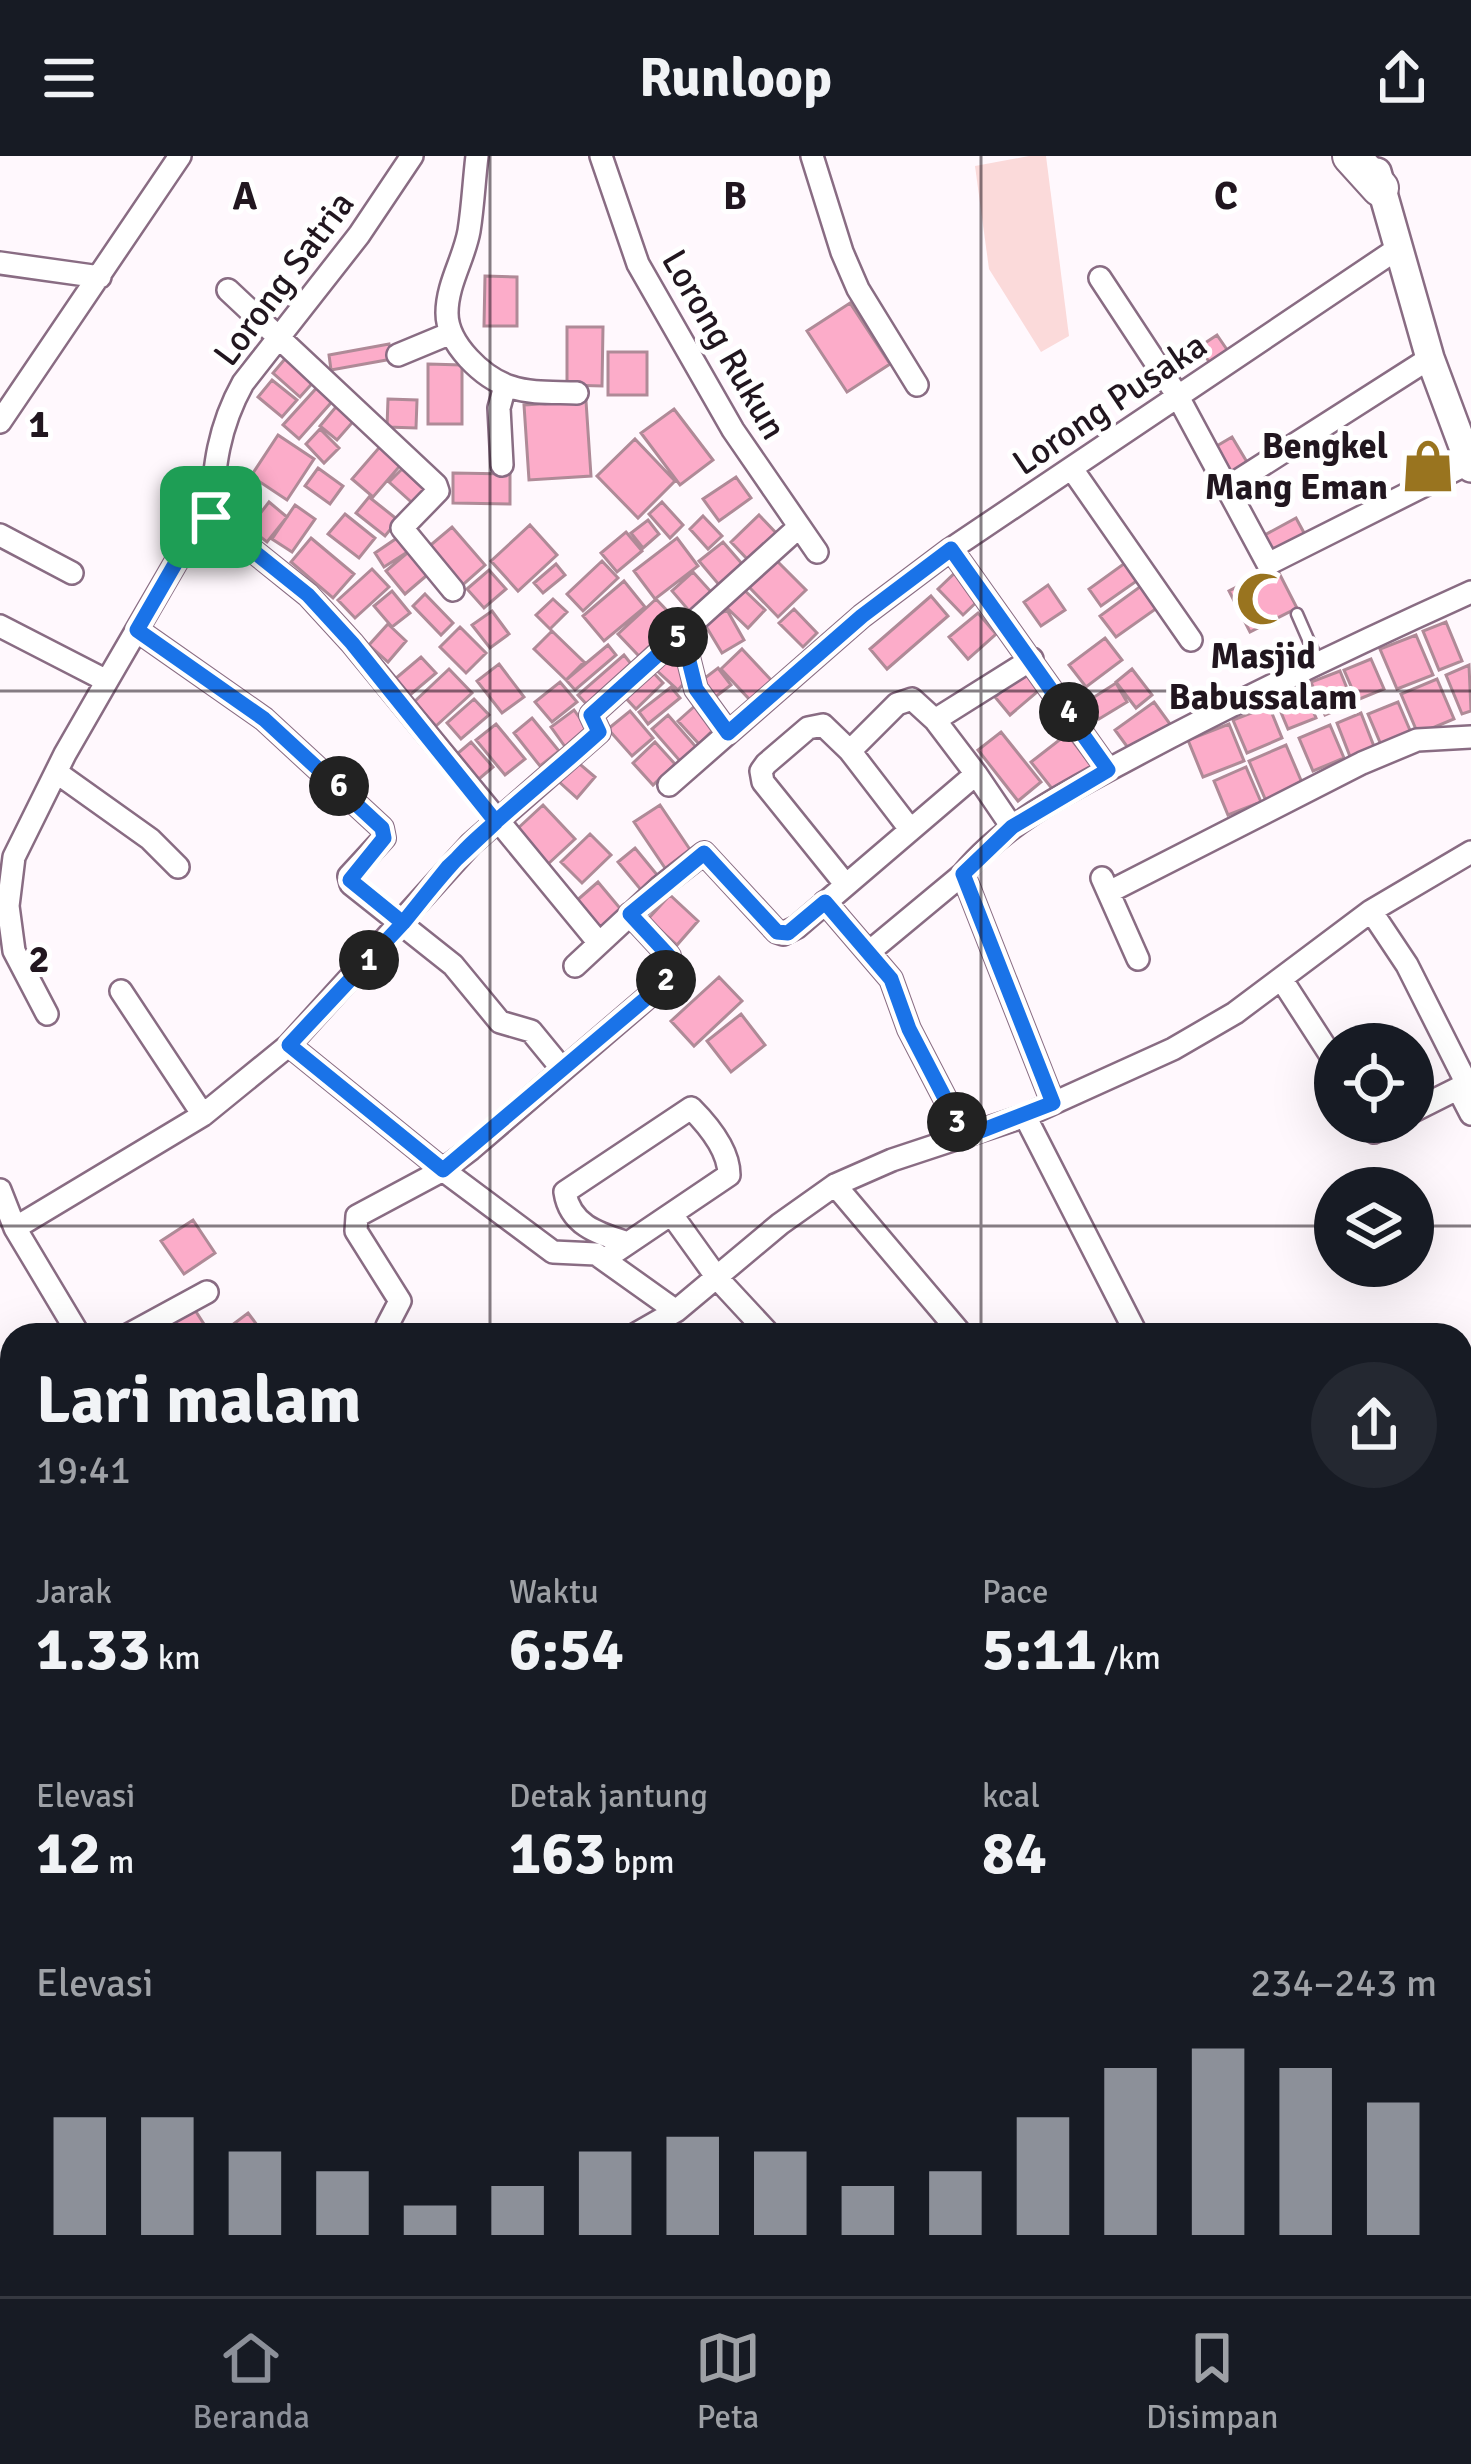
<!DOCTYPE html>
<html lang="id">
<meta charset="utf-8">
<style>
:root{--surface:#171b24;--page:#242831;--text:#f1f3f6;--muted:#9ea1a6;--line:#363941;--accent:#8c9099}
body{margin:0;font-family:Signika,sans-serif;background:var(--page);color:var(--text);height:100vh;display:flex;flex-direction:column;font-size:45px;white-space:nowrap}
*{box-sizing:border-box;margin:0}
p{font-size:39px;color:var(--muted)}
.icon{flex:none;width:66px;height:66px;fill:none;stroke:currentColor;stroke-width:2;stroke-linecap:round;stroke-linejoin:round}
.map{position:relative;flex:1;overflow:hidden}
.details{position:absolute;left:0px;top:1167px;width:1473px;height:975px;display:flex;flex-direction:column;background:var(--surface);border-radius:36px 36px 0 0;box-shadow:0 12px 48px #0002}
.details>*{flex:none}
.tools{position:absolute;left:1314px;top:867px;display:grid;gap:24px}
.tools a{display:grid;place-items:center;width:120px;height:120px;border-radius:50%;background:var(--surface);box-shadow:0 12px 48px #0002;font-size:60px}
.pin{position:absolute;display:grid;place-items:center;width:102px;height:102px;color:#fff;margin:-51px;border-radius:24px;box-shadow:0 6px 18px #0006}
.km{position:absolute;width:60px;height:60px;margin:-30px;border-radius:50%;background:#222;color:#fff;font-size:33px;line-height:60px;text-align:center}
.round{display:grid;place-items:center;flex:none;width:126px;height:126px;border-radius:63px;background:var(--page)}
.summary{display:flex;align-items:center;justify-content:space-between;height:204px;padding:0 36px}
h1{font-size:66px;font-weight:800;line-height:90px}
.metrics{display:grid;grid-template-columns:repeat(3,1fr);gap:18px;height:204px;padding:12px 36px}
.metrics div{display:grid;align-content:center}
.metrics b{font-size:60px;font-weight:800}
.metrics small{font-size:33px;font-weight:400}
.metrics p{font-size:33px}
.chart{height:336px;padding:24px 36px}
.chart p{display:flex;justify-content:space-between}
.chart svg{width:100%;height:216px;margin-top:12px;stroke:var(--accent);stroke-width:6}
header{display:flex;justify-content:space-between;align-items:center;height:156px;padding:0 36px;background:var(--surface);font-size:54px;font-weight:800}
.tab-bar{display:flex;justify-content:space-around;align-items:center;height:168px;border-top:3px solid var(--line);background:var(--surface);font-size:33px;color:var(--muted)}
.tab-bar a{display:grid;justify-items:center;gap:6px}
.tab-bar .on{color:var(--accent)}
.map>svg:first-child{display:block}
</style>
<header><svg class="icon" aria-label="menu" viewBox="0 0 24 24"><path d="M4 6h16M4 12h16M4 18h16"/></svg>Runloop<svg class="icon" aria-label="share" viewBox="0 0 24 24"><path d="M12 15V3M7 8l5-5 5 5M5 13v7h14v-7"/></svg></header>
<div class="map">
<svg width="1471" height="2140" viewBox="0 0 1471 2140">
<rect width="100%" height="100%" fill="#fff8fd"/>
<path fill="#fbdada" d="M1029,0h17l23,180 -28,16 -52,-83 -14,-103z"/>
<path fill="#fcacc9" stroke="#af8a97" stroke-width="3" d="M485,120l32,1v49h-33z
M850,147l40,61 -43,28 -40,-61z
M567,171h36l-1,59 -35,-1z
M1217,179l13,19 -18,12 -13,-19z
M389,188l3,15 -61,11 -2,-15z
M608,196h39v43h-39z
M290,197l27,25 -17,19 -27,-24z
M428,208l34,1v59h-34z
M272,224l25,20 -15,17 -24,-20z
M322,226l15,14 -38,43 -16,-14z
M388,243l29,1 -1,28 -29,-1z
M586,245l5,75 -62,4 -5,-75z
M340,246l18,14 -21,24 -17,-14z
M674,253l39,51 -33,25 -39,-52z
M320,273l19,19 -15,15 -18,-19z
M278,279l36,24 -27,41 -36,-24z
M1232,281l18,30 -16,10 -19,-30z
M635,283l40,42 -37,37 -41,-42z
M384,286l21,18 -32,37 -21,-18z
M318,312l25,18 -13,18 -25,-18z
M402,313l28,26 -12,13 -29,-26z
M453,317l57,1v30l-57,-1z
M736,321l15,21 -32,23 -16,-22z
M242,330l9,31 -18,5 -8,-31z
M369,341l29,23 -13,16 -29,-23z
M269,346l18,15 -20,25 -18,-14z
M662,346l21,23 -13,13 -21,-24z
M295,349l20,14 -23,33 -20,-13z
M345,358l30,24 -16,20 -31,-24z
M759,359l20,21 -28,27 -20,-21z
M703,360l19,20 -14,13 -18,-20z
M1296,362l13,24 -35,19 -13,-24z
M648,364l11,14 -16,14 -12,-15z
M530,369l27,30 -39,36 -27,-30z
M452,371l33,38 -26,23 -33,-39z
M626,376l16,19 -25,21 -16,-19z
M400,380l9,15 -25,16 -9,-14z
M311,382l43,36 -21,24 -42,-36z
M677,382l21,28 -43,33 -21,-28z
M723,386l21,24 -24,20 -21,-25z
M413,392l20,22 -28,24 -19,-23z
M776,404l30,30 -28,27 -29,-30z
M602,405l16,17 -35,33 -16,-17z
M1125,407l13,17 -37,26 -12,-17z
M556,408l9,11 -22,18 -9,-10z
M1276,411l21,41 -47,24 -21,-41z
M960,412l24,27 -21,20 -25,-26z
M372,413l17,18 -34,31 -17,-18z
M489,414l17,19 -22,19 -17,-19z
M693,416l20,22 -22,19 -19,-22z
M624,425l21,26 -41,34 -21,-25z
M1048,429l17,25 -24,16 -17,-24z
M1141,430l16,22 -41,29 -16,-21z
M741,431l24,23 -17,18 -24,-23z
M392,435l18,22 -18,14 -18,-21z
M425,438l28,29 -12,12 -28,-29z
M931,440l17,20 -61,53 -17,-20z
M553,443l14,13 -17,17 -14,-14z
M656,443l20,21 -37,36 -21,-22z
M794,453l23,24 -14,14 -24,-24z
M727,454l17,30 -22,13 -18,-30z
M492,455l17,23 -19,14 -18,-23z
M978,457l18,21 -28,25 -19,-22z
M1446,466l16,39 -23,9 -16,-39z
M388,468l18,17 -18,21 -19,-17z
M460,471l26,26 -20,20 -26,-26z
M552,475l32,31 -18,18 -32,-31z
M1416,479l17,40 -36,14 -17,-40z
M1105,482l17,22 -36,27 -17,-22z
M608,489l8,10 -41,35 -9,-10z
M742,493l30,32 -21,20 -30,-32z
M669,498l23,20 -14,16 -23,-21z
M624,499l12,15 -45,39 -13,-14z
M421,501l15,16 -26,22 -15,-16z
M1371,503l13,30 -27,11 -13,-30z
M499,508l25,33 -22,16 -25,-32z
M1469,509l2,46 -9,3 -16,-39z
M648,511l15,16 -27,26 -15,-16z
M718,512l13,17 -21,16 -13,-17z
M1029,512l15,18 -34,29 -15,-18z
M449,513l23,24 -36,33 -22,-24z
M1132,513l20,26 -16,13 -20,-26z
M1340,515l13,32 -28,12 -14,-33z
M1437,523l17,40 -36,15 -17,-40z
M560,526l17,20 -25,20 -17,-20z
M1116,527l11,19 -28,17 -11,-18z
M671,531l9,11 -32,26 -9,-12z
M1303,531l13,31 -28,11 -13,-31z
M474,543l15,16 -28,24 -14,-16z
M1154,546l16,22 -39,28 -16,-22z
M1398,546l14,33 -30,12 -14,-33z
M697,548l20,22 -18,18 -21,-23z
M1269,550l13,32 -35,15 -14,-33z
M574,554l15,21 -23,17 -15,-21z
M630,555l23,27 -21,18 -24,-27z
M1361,557l14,36 -24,10 -14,-36z
M668,559l28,32 -16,14 -28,-32z
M532,562l27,33 -19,15 -26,-33z
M496,568l29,35 -20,16 -29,-35z
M1229,568l15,37 -41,16 -15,-37z
M1330,569l14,33 -31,13 -14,-33z
M1001,576l40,50 -23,19 -40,-51z
M1067,578l26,33 -36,28 -26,-33z
M471,586l22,25 -21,18 -22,-25z
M655,586l20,22 -22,21 -20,-22z
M1286,589l17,40 -37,16 -17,-40z
M575,604l20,17 -18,21 -20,-18z
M1246,611l15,35 -33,13 -14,-34z
M543,649l32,34 -28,26 -32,-34z
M660,649l33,49 -26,17 -33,-49z
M590,678l21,21 -29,28 -21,-21z
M635,692l28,34 -17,14 -28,-34z
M598,726l26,31 -23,20 -26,-31z
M670,739l28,26 -21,24 -29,-26z
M719,821l23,24 -48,45 -23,-25z
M741,858l24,31 -34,27 -24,-31z
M193,1064l22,33 -31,21 -23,-33z
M193,1151l18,28h-62z
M248,1157l16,21 -45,1z
M1471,1307v53l-10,3v-52z
M1461,1929l10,19v29l-8,5z
M1242,2130h51l3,10h-51z"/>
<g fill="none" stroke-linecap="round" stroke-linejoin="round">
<defs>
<path id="lane" d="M1297,458l21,48
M1123,2133l2,7"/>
<path id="street" d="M477,0c-3,25 -4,50 -8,75 -5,28 -22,53 -22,82 0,31 36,65 64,74 21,7 44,5 66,6
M601,0l37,108 95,166 84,122
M812,0l30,96 16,37 59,96
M0,107l100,14
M1100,122l77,117 91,169 201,-101
M228,134l208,195 2,6 -36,37 51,62
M398,199l53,-22
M0,266l180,-266
M502,309l-3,-57 6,-22
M1072,313l119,171
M1228,331l202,-129
M211,361l97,78 44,48 247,300
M211,361c3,-50 7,-89 32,-134l116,-148 53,-79
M0,379l72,38
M951,393l157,221
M0,470l107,55
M137,474l127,89 118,109 2,10 -35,38 2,8 102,81 47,57 31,9 32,39
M682,477l14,56 32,44
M935,564l97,-61
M850,595l47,-47 15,-5 23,21 41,54
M56,616l94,67 28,28
M669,629l193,-169 89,-67 446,-300
M1102,722l36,81
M846,729l-83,-103 -2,-11 5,-7 42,-36 15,-3 27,26 60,78
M1109,736l253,-129 55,-23 54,-3
M825,746l66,77 18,50 56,108
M1371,755l36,54 60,119
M869,796l94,-78
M575,810l85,-79 44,-34 73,79 6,2 14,-7 179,-153 36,53
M1282,824l53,82
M121,835l82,124
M47,858l-33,-63 -6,-45 6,-49 51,-103 42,-73 79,-136 25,-28
M289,889l154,125 110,82 43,2 80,57
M1458,933l13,25
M1053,947l-90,-229c44,-54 114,-87 175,-120 109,-58 220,-111 333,-162
M1413,955l58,-29
M1025,960l112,219
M1374,976l19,-10
M835,1029l127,150
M0,1034l15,38 64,107
M672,1059l46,64 52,56
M15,1072l188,-113 86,-70 182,-201 128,-112 -8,-17 208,-188
M612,1098l117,-79c0,-25 -21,-50 -38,-67l-126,84c5,34 35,42 63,51
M128,1179l79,-43
M387,1179v-9l13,-25 -44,-70 1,-15 86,-46 28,-21 192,-165 8,-10 -2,-18 -39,-42
M634,1179l42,-24 104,-87 55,-39 57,-25 133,-44 148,-67 62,-36 136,-102 100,-59
M0,1259l12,21
M0,1438l12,21
M1461,1477h10
M0,1593l12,-5
M1461,1740l10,-3
M0,1792l12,-4
M0,1830l12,20
M633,2130l12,10
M1225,2130l3,10
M1361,2130l2,10
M444,2140l11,-10
M790,2140l10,-10"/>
<path id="secondary" d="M1377,16l53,186 41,110"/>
<path id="highway" d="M1351,0l29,32"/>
</defs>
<use href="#lane" stroke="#896c83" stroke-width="15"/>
<use href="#street" stroke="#896c83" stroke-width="26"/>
<use href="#secondary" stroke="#896c83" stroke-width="32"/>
<use href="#highway" stroke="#896c83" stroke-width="40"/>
<use href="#lane" stroke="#fff" stroke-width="10"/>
<use href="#street" stroke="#fff" stroke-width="21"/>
<use href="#secondary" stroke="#fff" stroke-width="27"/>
<use href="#highway" stroke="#fff" stroke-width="36"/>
</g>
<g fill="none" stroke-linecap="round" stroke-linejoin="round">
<defs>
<path id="route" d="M211,361l97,78 44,48 144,179 -48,45 -45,56 -114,122 154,125 220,-186 8,-10 -2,-18 -39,-42 74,-61 73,79 11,1 37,-31 66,77 18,50 56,108 88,-34 -90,-229 49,-47 96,-57 -157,-221 -89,67 -134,117 -32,-44 -14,-56 -91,82 8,17c-42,38 -87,74 -128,112 -25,24 -46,52 -68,79l-53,-43 34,-42 -2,-10 -118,-109 -127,-89 49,-85 25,-28"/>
</defs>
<use href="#route" stroke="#fff" stroke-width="24"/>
<use href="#route" stroke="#1a73e8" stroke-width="15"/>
</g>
<path fill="none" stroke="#21161f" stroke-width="3" stroke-opacity="0.55" d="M490,0v1179M981,0v1179M0,535h1471M0,1070h1335M1413,1070h58M0,1605h12M1461,1605h10M490,2130v10M981,2130v10"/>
<defs>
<symbol id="shop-bare" viewBox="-9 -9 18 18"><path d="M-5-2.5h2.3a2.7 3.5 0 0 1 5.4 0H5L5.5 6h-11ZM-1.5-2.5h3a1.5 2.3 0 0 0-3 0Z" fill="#99741f" stroke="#fff" stroke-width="2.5" paint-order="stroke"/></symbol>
<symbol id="mosque-bare" viewBox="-9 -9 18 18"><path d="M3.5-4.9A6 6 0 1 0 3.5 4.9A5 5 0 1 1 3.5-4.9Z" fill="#99741f" stroke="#fff" stroke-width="2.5" paint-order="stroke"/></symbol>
</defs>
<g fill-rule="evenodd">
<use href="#shop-bare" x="1390" y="272" width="76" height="76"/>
<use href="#mosque-bare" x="1225" y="405" width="76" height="76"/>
</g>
<g text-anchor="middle" stroke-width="10" stroke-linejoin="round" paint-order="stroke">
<g font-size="36" fill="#21161f" stroke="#fff">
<text transform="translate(283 122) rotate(-53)" y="13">Lorong Satria</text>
<text transform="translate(725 188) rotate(60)" y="13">Lorong Rukun</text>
<text transform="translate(1109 247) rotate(-34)" y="13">Lorong Pusaka</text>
</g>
<g font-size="36" font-weight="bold" fill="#21161f" stroke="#fff" text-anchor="end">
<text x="1388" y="302">Bengkel<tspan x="1388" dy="41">Mang Eman</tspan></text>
<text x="1263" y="512" text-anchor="middle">Masjid<tspan x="1263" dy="41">Babussalam</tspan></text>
</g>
</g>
<g font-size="39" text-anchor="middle" font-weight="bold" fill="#21161f" stroke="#fff" stroke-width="10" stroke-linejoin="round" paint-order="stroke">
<text x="245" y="53">A</text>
<text x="735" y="53">B</text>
<text x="1226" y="53">C</text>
<text x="39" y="281">1</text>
<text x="39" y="816">2</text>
</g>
</svg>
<div class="tools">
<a><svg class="icon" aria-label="locate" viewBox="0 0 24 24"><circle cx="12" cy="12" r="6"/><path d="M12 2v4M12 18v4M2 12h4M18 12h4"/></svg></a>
<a><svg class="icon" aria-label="layers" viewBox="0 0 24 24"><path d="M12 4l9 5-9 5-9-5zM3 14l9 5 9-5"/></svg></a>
</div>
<div class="pin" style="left:211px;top:361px;background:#1e9e55"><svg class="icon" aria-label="arrive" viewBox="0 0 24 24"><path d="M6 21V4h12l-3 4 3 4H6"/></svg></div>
<b class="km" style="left:369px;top:804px">1</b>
<b class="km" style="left:666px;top:824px">2</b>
<b class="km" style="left:957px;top:966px">3</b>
<b class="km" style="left:1069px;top:556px">4</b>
<b class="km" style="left:678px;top:481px">5</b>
<b class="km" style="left:339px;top:630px">6</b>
<section class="details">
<div class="summary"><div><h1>Lari malam</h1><p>19:41</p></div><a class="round"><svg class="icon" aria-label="share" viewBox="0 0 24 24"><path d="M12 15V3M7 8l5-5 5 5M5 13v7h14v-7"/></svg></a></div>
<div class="metrics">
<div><p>Jarak</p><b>1.33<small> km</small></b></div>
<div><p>Waktu</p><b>6:54</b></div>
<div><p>Pace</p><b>5:11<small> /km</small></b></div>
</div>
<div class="metrics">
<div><p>Elevasi</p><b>12<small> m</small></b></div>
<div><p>Detak jantung</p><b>163<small> bpm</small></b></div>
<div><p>kcal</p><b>84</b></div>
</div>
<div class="chart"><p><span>Elevasi</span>234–243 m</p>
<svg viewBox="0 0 160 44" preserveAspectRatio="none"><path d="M5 44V20M15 44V20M25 44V27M35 44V31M45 44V38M55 44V34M65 44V27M75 44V24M85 44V27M95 44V34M105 44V31M115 44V20M125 44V10M135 44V6M145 44V10M155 44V17"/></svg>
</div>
</section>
</div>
<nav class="tab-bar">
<a class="on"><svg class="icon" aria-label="home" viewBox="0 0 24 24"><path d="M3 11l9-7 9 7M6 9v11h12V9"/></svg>Beranda</a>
<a><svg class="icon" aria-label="map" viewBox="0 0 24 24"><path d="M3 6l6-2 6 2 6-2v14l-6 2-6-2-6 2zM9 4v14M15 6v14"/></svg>Peta</a>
<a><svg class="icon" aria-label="saved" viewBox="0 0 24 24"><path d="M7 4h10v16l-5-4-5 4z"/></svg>Disimpan</a>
</nav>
